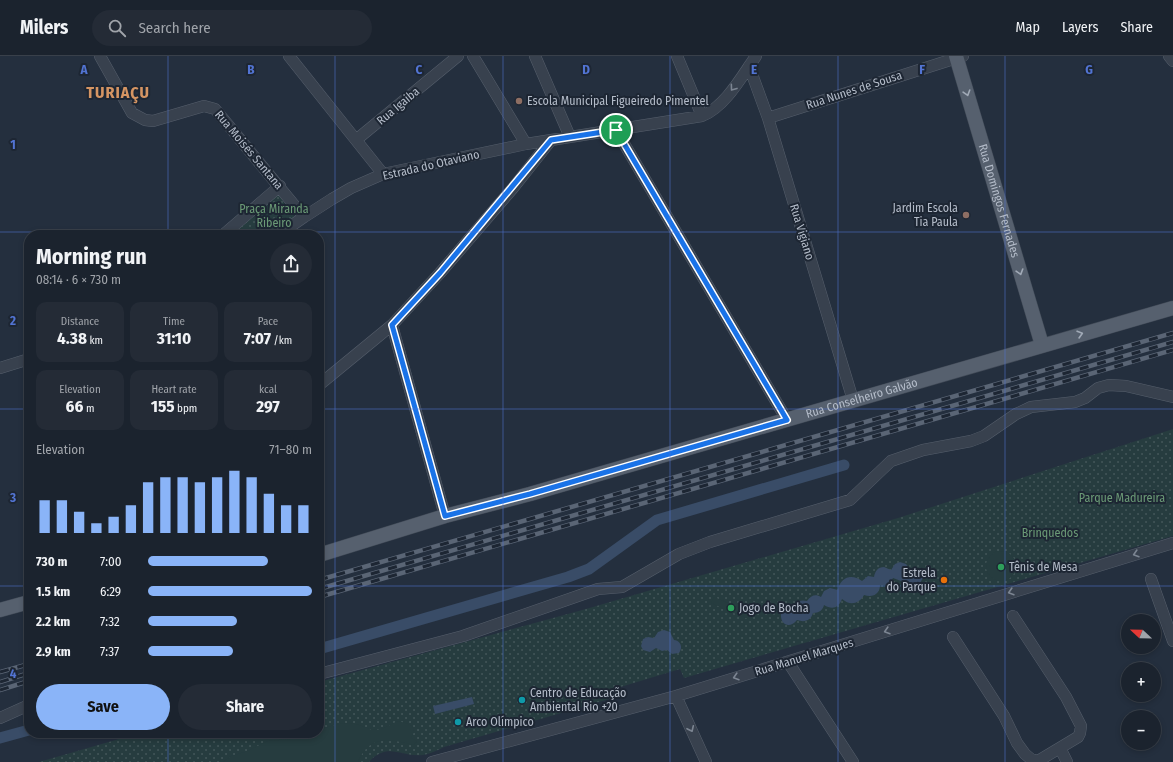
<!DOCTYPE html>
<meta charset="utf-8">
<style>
:root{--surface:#1b232e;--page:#242b36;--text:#f1f3f6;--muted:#a0a4aa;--line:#39404a;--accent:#8ab4f8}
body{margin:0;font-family:"Fira Sans Condensed",sans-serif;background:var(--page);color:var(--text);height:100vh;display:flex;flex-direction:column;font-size:15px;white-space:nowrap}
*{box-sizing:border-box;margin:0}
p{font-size:13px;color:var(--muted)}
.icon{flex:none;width:22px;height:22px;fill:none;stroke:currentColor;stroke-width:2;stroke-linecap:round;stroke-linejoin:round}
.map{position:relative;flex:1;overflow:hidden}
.sheet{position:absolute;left:24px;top:174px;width:300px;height:508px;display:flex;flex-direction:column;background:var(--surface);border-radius:16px;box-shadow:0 2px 6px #0003,0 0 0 1px var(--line)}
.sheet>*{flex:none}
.needle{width:26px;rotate:292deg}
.fabs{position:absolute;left:1121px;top:558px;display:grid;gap:8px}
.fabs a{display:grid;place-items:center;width:40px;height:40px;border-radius:50%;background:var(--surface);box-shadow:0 2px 6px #0003,0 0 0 1px var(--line);font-size:20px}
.pin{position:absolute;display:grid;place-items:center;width:34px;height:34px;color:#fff;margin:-17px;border:2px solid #fff;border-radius:50%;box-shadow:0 1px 4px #0007}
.round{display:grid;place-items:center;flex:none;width:42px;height:42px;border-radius:21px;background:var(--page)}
.summary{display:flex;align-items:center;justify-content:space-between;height:68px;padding:0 12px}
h1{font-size:22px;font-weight:700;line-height:30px}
.figures{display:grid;grid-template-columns:repeat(3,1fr);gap:6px;height:68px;padding:4px 12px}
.figures div{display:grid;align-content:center;border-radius:10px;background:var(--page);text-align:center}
.figures b{font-size:17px;font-weight:700}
.figures small{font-size:11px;font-weight:400}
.figures p{font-size:11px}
.chart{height:112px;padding:8px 12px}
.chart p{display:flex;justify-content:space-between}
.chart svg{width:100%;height:72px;margin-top:4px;stroke:var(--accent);stroke-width:6}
.primary-button{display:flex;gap:8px;margin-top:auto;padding:8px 12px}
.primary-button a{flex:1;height:46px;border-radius:24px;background:var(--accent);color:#111;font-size:16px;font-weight:700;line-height:46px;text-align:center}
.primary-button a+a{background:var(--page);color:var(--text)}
ul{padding:0 12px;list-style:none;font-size:13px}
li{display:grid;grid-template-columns:64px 48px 1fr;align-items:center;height:30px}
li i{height:10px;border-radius:5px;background:var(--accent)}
header{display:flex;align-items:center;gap:24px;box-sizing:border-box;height:56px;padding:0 20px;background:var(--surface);border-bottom:1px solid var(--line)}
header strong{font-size:19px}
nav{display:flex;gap:22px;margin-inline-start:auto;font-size:14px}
.search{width:280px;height:36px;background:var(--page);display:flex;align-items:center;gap:10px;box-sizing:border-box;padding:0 14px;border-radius:22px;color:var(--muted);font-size:15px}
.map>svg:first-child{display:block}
</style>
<header>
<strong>Milers</strong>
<div class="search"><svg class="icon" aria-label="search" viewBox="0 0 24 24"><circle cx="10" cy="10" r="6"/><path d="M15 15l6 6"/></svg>Search here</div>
<nav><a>Map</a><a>Layers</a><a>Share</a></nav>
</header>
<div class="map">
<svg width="1173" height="706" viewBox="0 0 1173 706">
<defs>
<pattern id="green-dots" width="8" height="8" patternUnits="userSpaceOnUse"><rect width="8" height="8" fill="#263c3f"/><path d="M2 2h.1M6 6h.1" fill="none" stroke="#435659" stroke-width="1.8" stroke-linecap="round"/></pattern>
</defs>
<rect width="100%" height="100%" fill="#242f3e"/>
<path fill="url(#green-dots)" d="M277,137l19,26 -22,16h-47z
M1173,373v107l-489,142 -4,-9 -66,20 2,8 -172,50c-6,3 -14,7 -21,8 -21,3 -35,-14 -54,7h-330l101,-29h179v-51l267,-73 312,-91z"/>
<path fill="#263c3f" d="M986 510a15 15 0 1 1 30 0a15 15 0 1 1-30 0Z
M714,541l37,16 -3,6 -37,-16z
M398,665c10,3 21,4 13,17l6,3 -3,4c-24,-6 -44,-11 -56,17h-135l8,-6 14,-4 23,-11 33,-3 18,-5v-2c14,-7 27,-10 43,-5 5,1 7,4 12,4 9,0 17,-6 24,-9z"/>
<path fill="#394c67" d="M900,506l6,2 4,5 5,-1 5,2 3,8 -3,5 -8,2 -6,-5 -5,1 -8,-3c-3,6 -7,8 -13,7 0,9 -7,13 -16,10 -5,9 -14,11 -22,4 -3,9 -10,11 -18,6 -1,5 -5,8 -11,8 -2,7 -8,10 -16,7 -7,9 -17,5 -16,-6l4,-5h7c3,-7 8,-10 15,-8 4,-6 9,-7 14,-4l3,-6 6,-3 8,2c2,-13 14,-17 24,-9l6,-5 6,1c1,-6 4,-10 10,-10l7,3 4,-6z
M664,574l6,2 4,8c7,1 9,7 5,13l-7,1 -5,-4 -5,1 -6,-3 -6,4 -7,-2 -2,-4 2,-7 5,-2 6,1 4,-6z
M472,641l2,7 -39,10 -2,-8z"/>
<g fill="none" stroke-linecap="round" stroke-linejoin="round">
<path stroke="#394c67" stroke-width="11" d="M319,593l249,-72 21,-8 68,-49 187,-55
M0,682l29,-8"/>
<defs>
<path id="minor" d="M100,0l32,57 13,7 8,1 51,-15 11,3 89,108
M289,0l94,118
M473,0l53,88
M535,0l35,81
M677,0l25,60
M1169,0l4,5
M749,10l19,52 85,282
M768,62l195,-62
M616,74l171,290
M356,84l102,-84
M223,179l57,-49
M278,179l26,-18 28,-18 19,-11 32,-14 143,-30 176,-28c23,-9 40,-40 54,-60
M392,269l53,191
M0,312l29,-9
M319,329l73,-60 48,-52 73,-85 38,-48
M1151,523l22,62
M953,581l51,79 13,27 8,11 6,5 7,2 40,-24 2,-4 1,-7 -15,-29 -53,-81
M788,606l65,100
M319,618l144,-38 135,-47 24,-2 57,-33 31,-12 140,-42 41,-39 32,-11 48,-9 13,-5 32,-22 15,-7 44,-5 10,-4 13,-10 11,-3 17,1 47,11
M676,640l30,66
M0,662l29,-13
M1060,692l7,14
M432,706l244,-66 497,-153"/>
<g id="major">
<path id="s1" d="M956,0l86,289"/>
<path id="s2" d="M319,499l126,-39 85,-22 643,-186"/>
<path d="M0,554l29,-8"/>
</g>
</defs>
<use href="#minor" stroke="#565f6c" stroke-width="12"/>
<use href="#major" stroke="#414a57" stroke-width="15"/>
<use href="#minor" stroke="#38414e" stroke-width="11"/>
<use href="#major" stroke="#56606e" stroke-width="14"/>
<defs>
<path id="rail" d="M319,524l854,-247
M319,533l854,-247
M319,541l854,-247
M0,616l29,-8
M0,626l29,-9
M0,634l29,-9"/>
</defs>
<use href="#rail" stroke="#5a6575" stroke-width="4.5"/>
<use href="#rail" stroke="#1d2633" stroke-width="3" stroke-dasharray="9" stroke-linecap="butt"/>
</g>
<defs><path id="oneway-chevron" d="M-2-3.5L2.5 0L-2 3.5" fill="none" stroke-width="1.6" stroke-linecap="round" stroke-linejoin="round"/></defs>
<g stroke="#7c8592">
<use href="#oneway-chevron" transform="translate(733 32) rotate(126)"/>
<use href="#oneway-chevron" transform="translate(1136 498) rotate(163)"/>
<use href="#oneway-chevron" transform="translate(1011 536) rotate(163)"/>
<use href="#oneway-chevron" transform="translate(887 575) rotate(163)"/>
<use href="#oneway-chevron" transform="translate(736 621) rotate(163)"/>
<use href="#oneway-chevron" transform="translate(691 673) rotate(65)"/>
</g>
<g stroke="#a1aab7">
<use href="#oneway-chevron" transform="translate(967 37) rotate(73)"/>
<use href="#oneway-chevron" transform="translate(1020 216) rotate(73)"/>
<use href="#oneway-chevron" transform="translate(1080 278) rotate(-16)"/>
</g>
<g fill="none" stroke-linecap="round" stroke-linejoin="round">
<defs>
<path id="route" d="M616,74l171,290 -257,74 -85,22 -53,-191 48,-52 111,-133z"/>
</defs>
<use href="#route" stroke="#fff" stroke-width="8"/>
<use href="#route" stroke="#1a73e8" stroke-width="5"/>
</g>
<path fill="none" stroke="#5274d3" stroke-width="1" stroke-opacity="0.55" d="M168,0v179M335,0v706M503,0v706M670,0v706M838,0v706M1005,0v706M0,176h1173M0,353h29M319,353h854M0,530h29M319,530h854M168,677v29"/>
<g fill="#8d6e63" stroke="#1d2633" stroke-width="1.5">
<circle cx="519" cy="45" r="4"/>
<circle cx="966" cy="159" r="4"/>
</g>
<g fill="#2e9e5b" stroke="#1d2633" stroke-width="1.5">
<circle cx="1001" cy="511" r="4"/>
<circle cx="731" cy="552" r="4"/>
</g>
<circle fill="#e8710a" stroke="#1d2633" stroke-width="1.5" cx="944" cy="524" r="4"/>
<g fill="#0f9aa8" stroke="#1d2633" stroke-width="1.5">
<circle cx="522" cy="644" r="4"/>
<circle cx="458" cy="666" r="4"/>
</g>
<g text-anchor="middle" stroke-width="4" stroke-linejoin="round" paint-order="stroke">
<g font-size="12" fill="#b4bcc9" stroke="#1d2633">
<text transform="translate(854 34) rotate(-18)" y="4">Rua Nunes de Sousa</text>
<text transform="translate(398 50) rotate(-40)" y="4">Rua Igaiba</text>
<text transform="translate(249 94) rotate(50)" y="4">Rua Moisés Santana</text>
<text transform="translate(431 109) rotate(-13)" y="4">Estrada do Otaviano</text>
<text dy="4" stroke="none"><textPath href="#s1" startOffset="151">Rua Domingos Fernades</textPath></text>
<text transform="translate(802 176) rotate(73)" y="4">Rua Vigiano</text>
<text dy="4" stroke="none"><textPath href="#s2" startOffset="565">Rua Conselheiro Galvão</textPath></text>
<text transform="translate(804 601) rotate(-17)" y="4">Rua Manuel Marques</text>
</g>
<g font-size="12" fill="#b4bcc9" stroke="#1d2633" text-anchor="start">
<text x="527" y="49">Escola Municipal Figueiredo Pimentel</text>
<text x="958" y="156" text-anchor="end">Jardim Escola<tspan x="958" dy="14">Tia Paula</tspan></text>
<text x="1009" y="515">Tênis de Mesa</text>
<text x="936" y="521" text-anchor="end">Estrela<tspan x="936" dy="14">do Parque</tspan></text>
<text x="739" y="556">Jogo de Bocha</text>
<text x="530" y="641">Centro de Educação<tspan x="530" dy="14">Ambiental Rio +20</tspan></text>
<text x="466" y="670">Arco Olímpico</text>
</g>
<g font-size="12" fill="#6b9a76" stroke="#1d2633">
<text x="274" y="157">Praça Miranda<tspan x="274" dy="14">Ribeiro</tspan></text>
<text x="1122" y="446">Parque Madureira</text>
<text x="1050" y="481">Brinquedos</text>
</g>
<g font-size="16" font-weight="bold" letter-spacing="1" fill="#d59563" stroke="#1d2633">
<text x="118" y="42">TURIAÇU</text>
</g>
</g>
<g font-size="13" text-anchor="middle" font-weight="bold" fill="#5274d3" stroke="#1d2633" stroke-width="4" stroke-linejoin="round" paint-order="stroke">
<text x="84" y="18">A</text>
<text x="251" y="18">B</text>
<text x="419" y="18">C</text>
<text x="586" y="18">D</text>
<text x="754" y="18">E</text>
<text x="922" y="18">F</text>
<text x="1089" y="18">G</text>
<text x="13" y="93">1</text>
<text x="13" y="269">2</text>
<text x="13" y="446">3</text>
<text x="13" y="622">4</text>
</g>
</svg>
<div class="fabs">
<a><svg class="needle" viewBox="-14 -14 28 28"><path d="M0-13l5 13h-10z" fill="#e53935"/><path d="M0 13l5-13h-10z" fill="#a0a4aa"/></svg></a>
<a>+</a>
<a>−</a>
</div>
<div class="pin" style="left:616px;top:74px;background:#1e9e55"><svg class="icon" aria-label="arrive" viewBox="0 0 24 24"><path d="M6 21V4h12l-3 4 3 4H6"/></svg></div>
<section class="sheet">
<div class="summary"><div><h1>Morning run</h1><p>08:14 · 6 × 730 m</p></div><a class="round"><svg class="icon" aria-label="share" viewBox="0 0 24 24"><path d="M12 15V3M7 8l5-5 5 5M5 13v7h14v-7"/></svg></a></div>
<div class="figures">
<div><p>Distance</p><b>4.38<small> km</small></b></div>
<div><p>Time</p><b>31:10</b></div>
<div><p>Pace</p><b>7:07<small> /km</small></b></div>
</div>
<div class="figures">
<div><p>Elevation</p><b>66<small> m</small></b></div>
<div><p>Heart rate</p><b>155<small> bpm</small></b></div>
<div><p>kcal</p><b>297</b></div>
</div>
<div class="chart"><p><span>Elevation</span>71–80 m</p>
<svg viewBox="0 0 160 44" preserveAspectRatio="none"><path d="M5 44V24M15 44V24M25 44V31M35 44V38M45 44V34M55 44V27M65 44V13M75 44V10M85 44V10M95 44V13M105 44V10M115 44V6M125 44V10M135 44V20M145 44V27M155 44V27"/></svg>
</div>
<ul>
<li><b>730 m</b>7:00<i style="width:73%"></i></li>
<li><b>1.5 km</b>6:29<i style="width:100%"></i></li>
<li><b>2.2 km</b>7:32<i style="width:54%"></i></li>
<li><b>2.9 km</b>7:37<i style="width:52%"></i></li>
</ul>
<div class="primary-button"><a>Save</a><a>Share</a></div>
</section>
</div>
